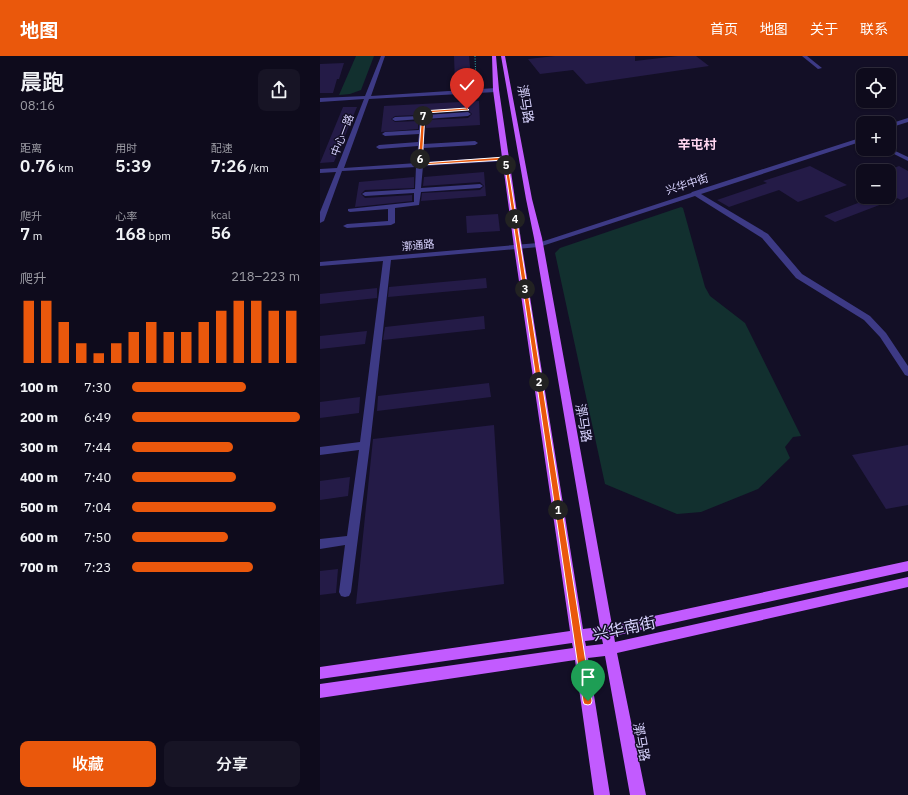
<!DOCTYPE html>
<html lang="zh">
<meta charset="utf-8">
<style>
:root{--surface:#0e0b1c;--page:#171425;--text:#f1f3f6;--muted:#9b9ba3;--line:#2e2b3b;--accent:#ea580c}
body{margin:0;font-family:"IBM Plex Sans","Noto Sans SC",sans-serif;background:var(--page);color:var(--text);height:100vh;display:flex;flex-direction:column;font-size:15px;white-space:nowrap}
*{box-sizing:border-box;margin:0}
p{font-size:13px;color:var(--muted)}
.icon{flex:none;width:22px;height:22px;fill:none;stroke:currentColor;stroke-width:2;stroke-linecap:round;stroke-linejoin:round}
.map{position:relative;flex:1;overflow:hidden}
.panel{display:flex;flex-direction:column;background:var(--surface);width:320px}
.panel>*{flex:none}
.controls{position:absolute;left:536px;top:12px;display:grid;gap:8px}
.controls a{display:grid;place-items:center;width:40px;height:40px;border-radius:8px;background:var(--surface);box-shadow:0 1px 3px #0004,0 0 0 1px var(--line);font-size:20px}
.pin{position:absolute;display:grid;place-items:center;width:34px;height:34px;color:#fff;margin:-41px -17px;border-radius:50% 50% 50% 0;rotate:-45deg;box-shadow:0 0 4px #0007}
.pin .icon{rotate:45deg}
.km{position:absolute;width:20px;height:20px;margin:-10px;border-radius:50%;background:#222;color:#fff;font-size:11px;line-height:20px;text-align:center}
.round{display:grid;place-items:center;flex:none;width:42px;height:42px;border-radius:8px;background:var(--page)}
.overview{display:flex;align-items:center;justify-content:space-between;height:68px;padding:0 20px}
h1{font-size:22px;font-weight:600;line-height:30px}
.metrics{display:grid;grid-template-columns:repeat(3,1fr);gap:6px;height:68px;padding:4px 20px}
.metrics div{display:grid;align-content:center}
.metrics b{font-size:17px;font-weight:600}
.metrics small{font-size:11px;font-weight:400}
.metrics p{font-size:11px}
.chart{height:112px;padding:8px 20px}
.chart p{display:flex;justify-content:space-between}
.chart svg{width:100%;height:72px;margin-top:4px;stroke:var(--accent);stroke-width:6}
.cta{display:flex;gap:8px;margin-top:auto;padding:8px 20px}
.cta a{flex:1;height:46px;border-radius:8px;background:var(--accent);color:#fff;font-size:16px;font-weight:600;line-height:46px;text-align:center}
.cta a+a{background:var(--page);color:var(--text)}
ul{padding:0 20px;list-style:none;font-size:13px}
li{display:grid;grid-template-columns:64px 48px 1fr;align-items:center;height:30px}
li i{height:10px;border-radius:5px;background:var(--accent)}
header{display:flex;align-items:center;gap:24px;box-sizing:border-box;height:56px;padding:0 20px;background:var(--accent);color:#fff}
header strong{font-size:19px}
nav{display:flex;gap:22px;margin-inline-start:auto;font-size:14px}
main{display:flex;flex:1;min-height:0}
.map>svg:first-child{display:block}
</style>
<header>
<strong>地图</strong>
<nav><a>首页</a><a>地图</a><a>关于</a><a>联系</a></nav>
</header>
<main>
<section class="panel">
<div class="overview"><div><h1>晨跑</h1><p>08:16</p></div><a class="round"><svg class="icon" aria-label="share" viewBox="0 0 24 24"><path d="M12 15V3M7 8l5-5 5 5M5 13v7h14v-7"/></svg></a></div>
<div class="metrics">
<div><p>距离</p><b>0.76<small> km</small></b></div>
<div><p>用时</p><b>5:39</b></div>
<div><p>配速</p><b>7:26<small> /km</small></b></div>
</div>
<div class="metrics">
<div><p>爬升</p><b>7<small> m</small></b></div>
<div><p>心率</p><b>168<small> bpm</small></b></div>
<div><p>kcal</p><b>56</b></div>
</div>
<div class="chart"><p><span>爬升</span>218–223 m</p>
<svg viewBox="0 0 160 44" preserveAspectRatio="none"><path d="M5 44V6M15 44V6M25 44V19M35 44V32M45 44V38M55 44V32M65 44V25M75 44V19M85 44V25M95 44V25M105 44V19M115 44V12M125 44V6M135 44V6M145 44V12M155 44V12"/></svg>
</div>
<ul>
<li><b>100 m</b>7:30<i style="width:68%"></i></li>
<li><b>200 m</b>6:49<i style="width:100%"></i></li>
<li><b>300 m</b>7:44<i style="width:60%"></i></li>
<li><b>400 m</b>7:40<i style="width:62%"></i></li>
<li><b>500 m</b>7:04<i style="width:86%"></i></li>
<li><b>600 m</b>7:50<i style="width:57%"></i></li>
<li><b>700 m</b>7:23<i style="width:72%"></i></li>
</ul>
<div class="cta"><a>收藏</a><a>分享</a></div>
</section>
<div class="map">
<svg width="588" height="739" viewBox="0 0 588 739">
<rect width="100%" height="100%" fill="#130f26"/>
<path fill="#12302f" d="M36,0h18l-13,34 -11,4 -11,1z
M361,151l2,1 22,79 5,9 35,27 56,113 -8,1 -8,10 5,11 -32,31 -57,23 -24,2 -72,-30 -50,-231 5,-5z"/>
<path fill="#241b47" d="M134,0h15l2,22 -10,5h-6z
M235,0h80v5l43,-5h18l13,10 -123,18 -13,-14 -33,4 -12,-15z
M24,7l-5,16h-2l-4,14h-13v-29z
M159,45l1,24 -54,3v-8l42,-2 4,-4 -4,-4 -40,3 -1,-2 -5,-2 -3,2 -1,4 -23,1 -4,3 4,3 23,-1v8l-37,3 3,-26z
M23,51h14l-23,55 -14,1z
M490,110l37,19 -49,17 -19,-12 -50,17 -12,-7 50,-17 -4,-2z
M579,110l9,5v26l-7,3 -4,-2 -8,3v-31z
M164,116l2,24 -65,5 1,-8 58,-3 4,-4 -4,-4 -57,4 1,-9z
M94,121v11l-49,2 -4,4 4,4 47,-3v6l-57,6 4,-25z
M551,142l11,6 -47,18 -11,-6z
M178,158l2,17 -33,2 -1,-17z
M166,222l1,10 -99,9 1,-10z
M57,232v10l-57,6v-10z
M164,260l1,13 -102,11 2,-13z
M47,275l-2,13 -45,5v-13z
M169,327l2,14 -114,14 1,-15z
M40,341l-1,16 -39,5v-16z
M174,369l10,159 -148,20 17,-165z
M588,389v60l-22,4 -34,-54z
M30,421l-2,19 -28,4v-19z
M18,513l-2,24 -16,2v-24z"/>
<g fill="none" stroke-linecap="round" stroke-linejoin="round">
<path stroke="#2fb8b0" stroke-width="1" stroke-dasharray="1 1.5" stroke-linecap="butt" d="M155,0l1,28"/>
<path fill="#3d3a85" fill-rule="evenodd" d="M61,0h4l-14,40 125,-8 3,2 -3,2 -127,7 -25,69 73,-5 1,-17 -39,3 -3,-2 3,-2 39,-3 1,-8 -34,2 -3,-2 3,-2 34,-2 1,-11 -25,2 -3,-2 3,-2 25,-1v-4l3,-2 3,2v3l42,-3 3,2 -3,2 -43,3 -1,25 51,-3 3,2 -3,2 -51,3 -1,14 82,-5 3,2 -3,2 -82,5 -2,22 59,-4 3,2 -3,2 -59,4 -2,13 -24,3v15l-4,2 -44,3 -4,-2 4,-2 41,-3v-12l-38,3 -2,-1v-2l66,-7v-9l-49,3 -3,-2 3,-2 50,-3 1,-22 -74,4 -18,50 -4,2v-11l16,-40 -16,1v-4l17,-1 27,-69 -44,3v-4l45,-2z
M482,0h5l15,12 -4,1z
M588,62v4l-19,6v-4z
M543,81v4l-162,53 67,40 34,40 68,42 16,17 22,33v10l-3,-1 -25,-38 -16,-17 -68,-42 -34,-40 -67,-42 -156,51 -148,13 -21,185 -19,147 -2,4 -4,1 -4,-1 -2,-4 6,-47 -25,4v-10l27,-3 12,-86 -39,5v-8l40,-5 23,-181 -63,5v-4l218,-19 153,-50 1,-1z
M569,92l19,9v4l-24,-12h5z"/>
<path fill="#c25bff" fill-rule="evenodd" d="M172,0h4l3,34 23,157 61,382 17,-2 -66,-389 -8,-39 -25,-143h4l27,143 10,39 70,387 296,-64v10l-294,65 1,6 293,-65v10l-291,66 29,142h-16l-25,-139 -17,2 22,137h-16l-19,-135 -255,38v-14l253,-36 -1,-5 -252,36v-12l250,-36 -56,-384 -21,-157zM282,583l1,5 -17,2 -1,-5z"/>
</g>
<path fill="#ea580c" stroke="#fff" d="M147,52l2,2 -44,3 -3,50 83,-6 2,2 85,542 -1,3 -3,1 -4,-1 -1,-3 -79,-541 -84,5 -2,-1 4,-53z"/>
<g text-anchor="middle" stroke-width="3" stroke-linejoin="round" paint-order="stroke">
<g font-size="11" fill="#d9d4ff" stroke="#130f26">
<text transform="translate(22 79) rotate(-69)" y="4">中心一路</text>
<text transform="translate(367 128) rotate(-18)" y="4">兴华中街</text>
<text transform="translate(98 189) rotate(-5)" y="4">漷通路</text>
</g>
<g font-size="13" fill="#d9d4ff" stroke="#130f26">
<text transform="translate(206 48) rotate(80)" y="5">漷马路</text>
<text transform="translate(264 367) rotate(80)" y="5">漷马路</text>
<text transform="translate(322 686) rotate(79)" y="5">漷马路</text>
</g>
<g font-size="13" font-weight="bold" fill="#ffd6f0" stroke="#130f26">
<text x="377" y="93">辛屯村</text>
</g>
<g font-size="16" fill="#d9d4ff" stroke="#130f26">
<text transform="translate(304 572) rotate(-12)" y="6">兴华南街</text>
</g>
</g>
</svg>
<div class="controls">
<a><svg class="icon" aria-label="locate" viewBox="0 0 24 24"><circle cx="12" cy="12" r="6"/><path d="M12 2v4M12 18v4M2 12h4M18 12h4"/></svg></a>
<a>+</a>
<a>−</a>
</div>
<div class="pin" style="left:268px;top:645px;background:#1e9e55"><svg class="icon" aria-label="arrive" viewBox="0 0 24 24"><path d="M6 21V4h12l-3 4 3 4H6"/></svg></div>
<div class="pin" style="left:147px;top:53px;background:#d93025"><svg class="icon" aria-label="check" viewBox="0 0 24 24"><path d="M5 12l5 5 9-10"/></svg></div>
<b class="km" style="left:238px;top:454px">1</b>
<b class="km" style="left:219px;top:326px">2</b>
<b class="km" style="left:205px;top:233px">3</b>
<b class="km" style="left:195px;top:163px">4</b>
<b class="km" style="left:186px;top:109px">5</b>
<b class="km" style="left:100px;top:103px">6</b>
<b class="km" style="left:103px;top:60px">7</b>
</div>
</main>
